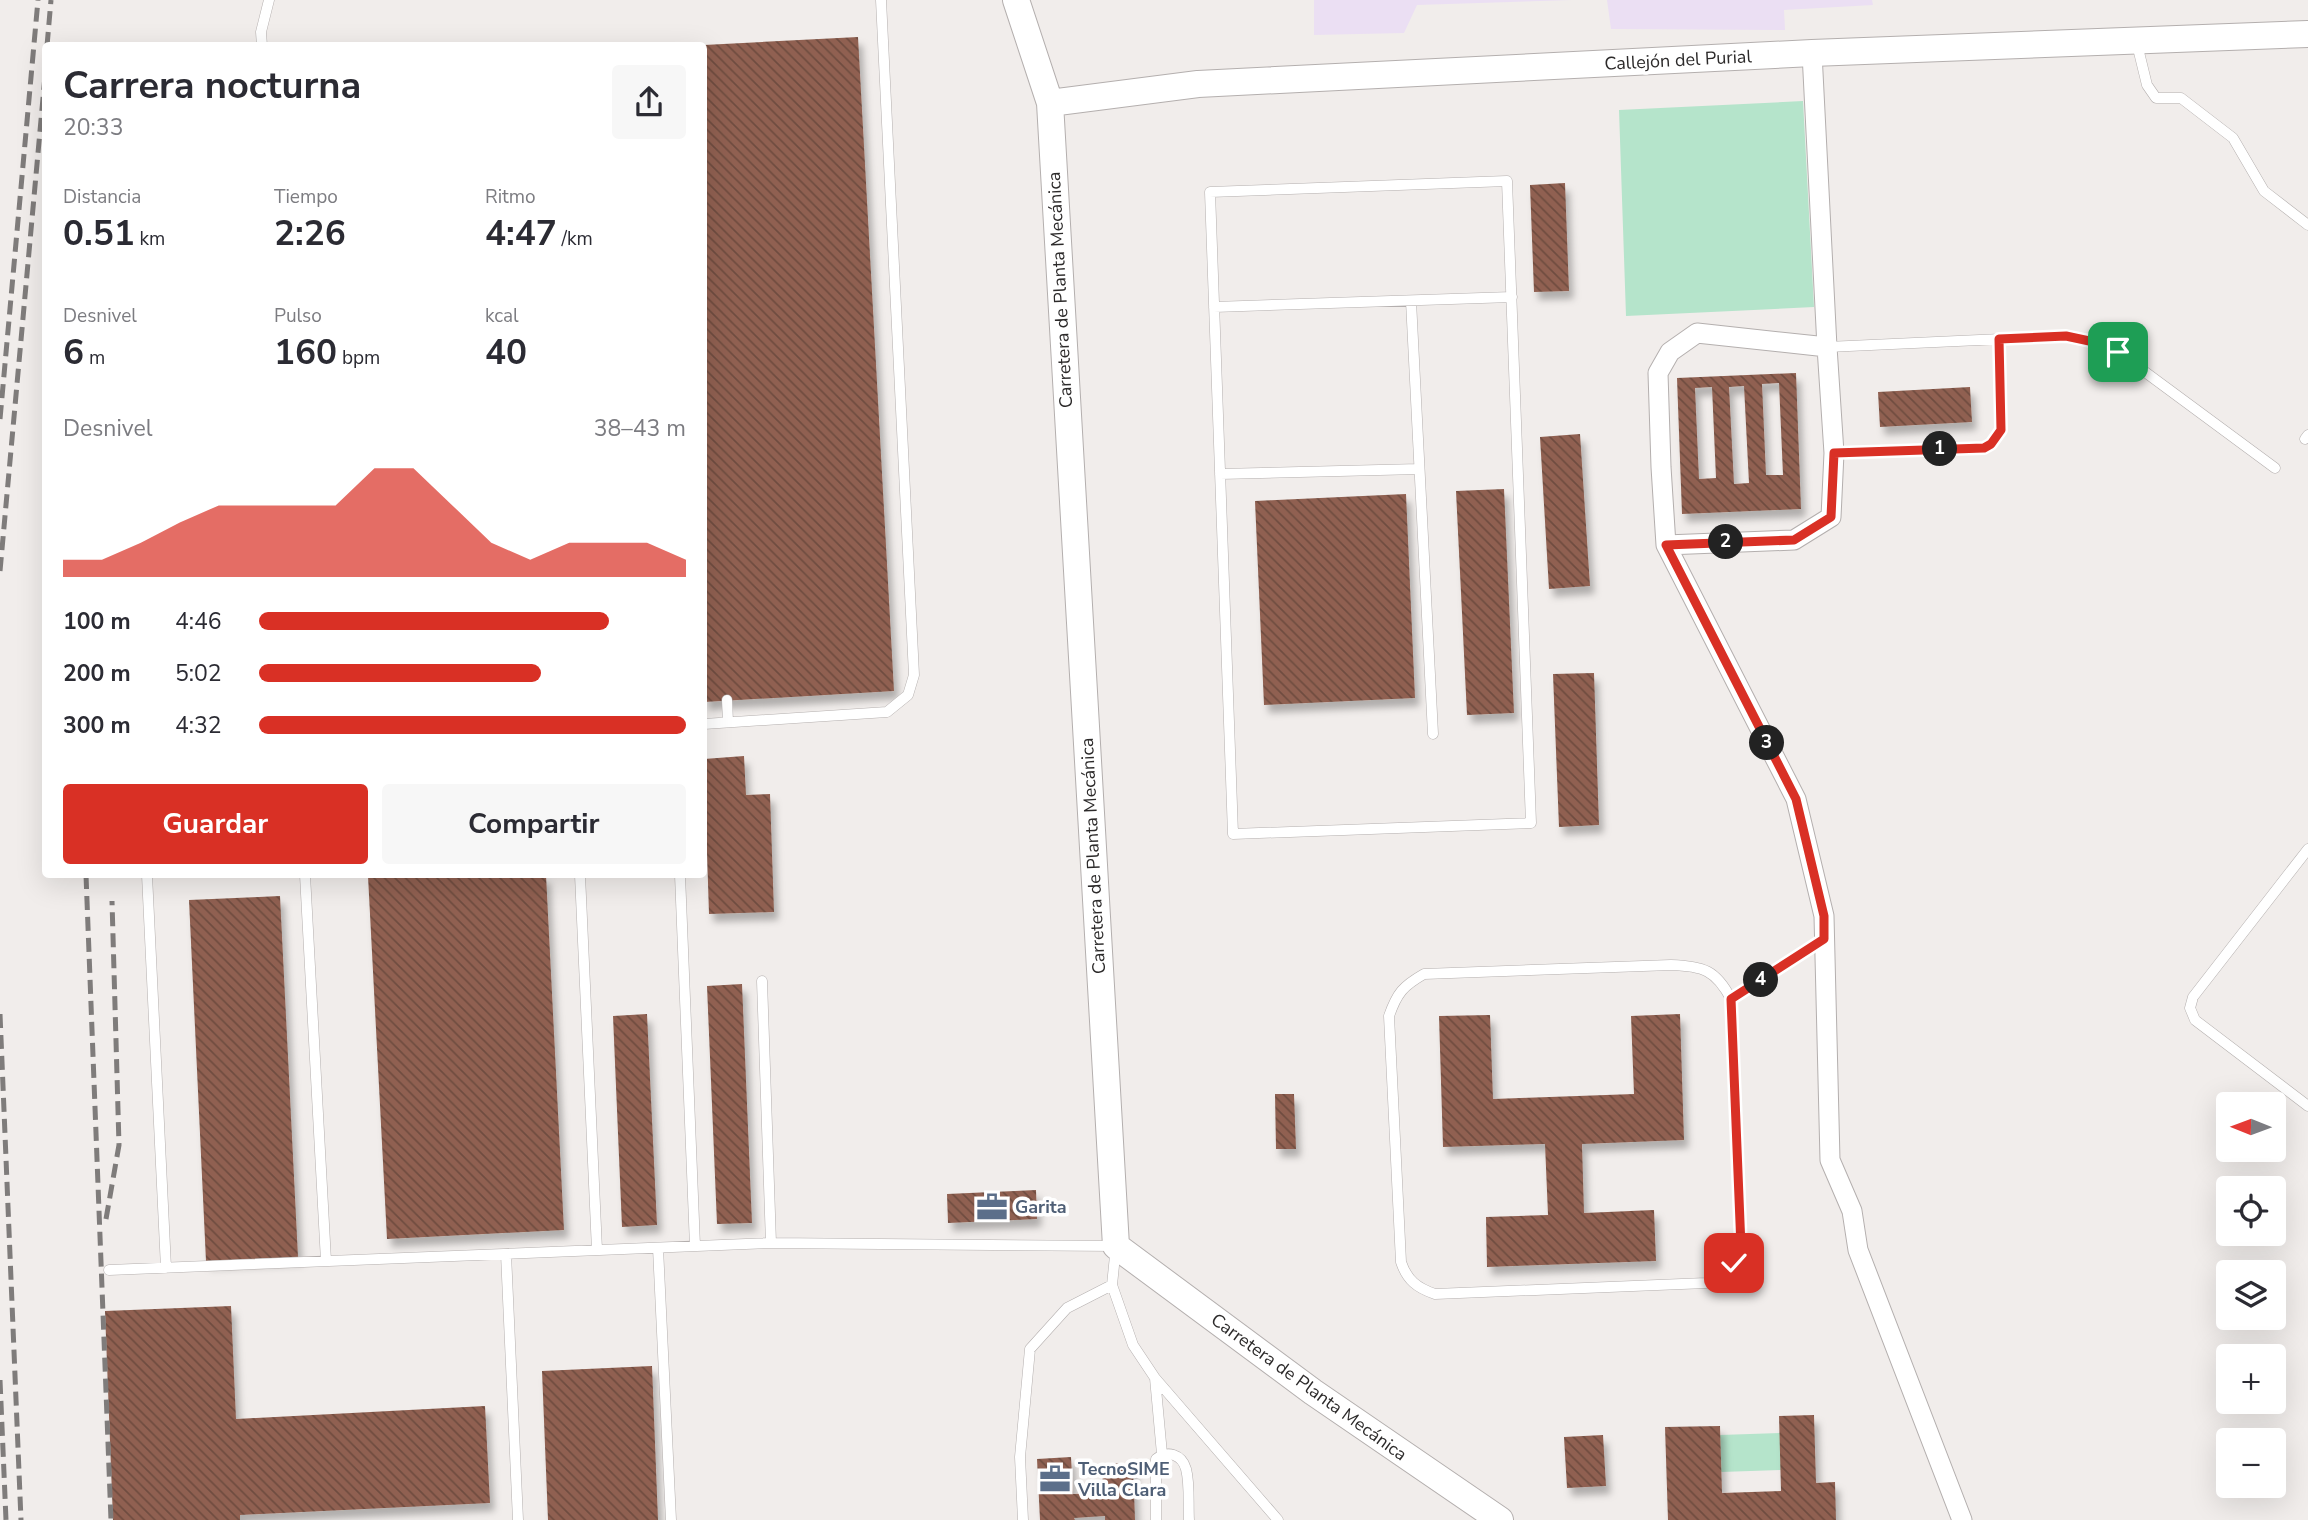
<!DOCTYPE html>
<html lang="es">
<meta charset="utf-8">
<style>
:root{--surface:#fff;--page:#f7f7f7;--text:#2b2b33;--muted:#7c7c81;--accent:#d93025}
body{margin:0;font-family:"Nunito Sans",sans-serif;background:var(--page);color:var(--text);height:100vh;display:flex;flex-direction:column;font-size:26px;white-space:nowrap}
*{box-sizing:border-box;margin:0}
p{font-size:23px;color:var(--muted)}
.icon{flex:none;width:38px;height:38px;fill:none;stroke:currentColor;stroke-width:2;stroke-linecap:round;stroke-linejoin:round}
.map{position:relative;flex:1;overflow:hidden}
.details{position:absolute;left:42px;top:42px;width:665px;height:836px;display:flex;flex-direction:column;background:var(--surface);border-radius:7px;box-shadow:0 7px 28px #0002}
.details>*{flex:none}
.needle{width:46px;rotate:271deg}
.buttons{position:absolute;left:2216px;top:1092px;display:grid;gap:14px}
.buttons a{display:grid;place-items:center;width:70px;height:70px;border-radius:7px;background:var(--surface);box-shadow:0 7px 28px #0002;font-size:35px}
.pin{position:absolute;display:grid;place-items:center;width:60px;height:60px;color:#fff;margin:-30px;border-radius:14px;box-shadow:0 4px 10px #0006}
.km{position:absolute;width:35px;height:35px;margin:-18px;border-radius:50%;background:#222;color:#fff;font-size:19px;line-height:35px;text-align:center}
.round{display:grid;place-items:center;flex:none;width:74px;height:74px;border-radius:7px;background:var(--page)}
.summary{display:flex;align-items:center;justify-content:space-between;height:119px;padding:0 21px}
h1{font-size:38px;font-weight:700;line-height:52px}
.figures{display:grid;grid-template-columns:repeat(3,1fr);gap:10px;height:119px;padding:7px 21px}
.figures div{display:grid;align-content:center}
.figures b{font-size:35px;font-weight:700}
.figures small{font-size:19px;font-weight:400}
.figures p{font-size:19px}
.chart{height:196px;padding:14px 21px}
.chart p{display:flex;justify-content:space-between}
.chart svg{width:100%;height:126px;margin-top:7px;fill:var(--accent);opacity:.7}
.cta{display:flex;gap:14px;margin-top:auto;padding:14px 21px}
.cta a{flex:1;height:80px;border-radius:7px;background:var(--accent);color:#fff;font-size:28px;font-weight:700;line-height:80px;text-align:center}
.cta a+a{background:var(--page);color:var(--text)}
ul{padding:0 21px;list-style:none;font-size:23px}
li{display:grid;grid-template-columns:112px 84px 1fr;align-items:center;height:52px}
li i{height:18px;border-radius:9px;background:var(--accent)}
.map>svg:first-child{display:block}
</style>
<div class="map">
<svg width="2308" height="1520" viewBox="0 0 2308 1520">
<defs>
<pattern id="building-back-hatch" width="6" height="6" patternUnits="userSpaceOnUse" patternTransform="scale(1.75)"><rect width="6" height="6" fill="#906151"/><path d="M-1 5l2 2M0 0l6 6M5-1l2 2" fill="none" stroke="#6f4c40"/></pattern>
<filter id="shadow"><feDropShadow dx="4.5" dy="8" stdDeviation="3.5" flood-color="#0004"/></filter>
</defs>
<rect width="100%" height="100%" fill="#f1edeb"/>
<path fill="#ebdff3" d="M1314,0h258l-155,5 -13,28 -90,2z
M1607,0h265l1,5 -89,5 1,20 -174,-1z"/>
<path fill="#b5e4cb" d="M1803,101l11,206 -188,9 -7,-206z
M1780,1433l1,37 -60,2 -1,-37z"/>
<path fill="url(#building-back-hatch)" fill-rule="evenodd" filter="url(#shadow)" d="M858,37l36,654 -190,11v-657z
M1565,183l4,108 -35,1 -4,-107z
M1796,373l5,136 -119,5 -5,-136zM1779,383l4,92h-17l-4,-91zM1744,386l5,97 -15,1 -5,-97zM1712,387l4,91 -17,1 -4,-91z
M1970,387l2,35 -92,5 -2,-35z
M1580,434l10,152 -41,3 -9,-152z
M1504,489l10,224 -47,2 -11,-224z
M1406,494l9,204 -151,7 -9,-204z
M1594,673l5,152 -40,2 -6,-153z
M744,756l2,39 24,-1 4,118 -65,2 -5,-155z
M546,875l18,355 -177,9 -19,-363z
M280,896l18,361 -92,4 -17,-361z
M742,984l10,239 -35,1 -10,-238z
M647,1014l10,211 -35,2 -9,-211z
M1680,1014l4,126 -102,4 2,69 70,-3 2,51 -169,6 -1,-50 62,-2 -3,-71 -102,3 -4,-131 51,-1 3,84 141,-5 -3,-78z
M1275,1094h19l2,55h-20z
M1036,1190l1,29 -89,4 -1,-29z
M231,1306l5,113 249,-13 5,97 -250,12v5h-127l-8,-209z
M652,1366l6,154h-110l-6,-149z
M1814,1415l2,68 19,-1 1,38h-168l-3,-93 55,-1 2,67 59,-2 -2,-75z
M1603,1435l3,51 -39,2 -3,-51z
M1071,1457l2,37 30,-1 -1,-29 31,-1 2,57h-30v-4l-31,2 1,2h-35l-3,-61z"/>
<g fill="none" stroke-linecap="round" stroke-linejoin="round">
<defs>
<path id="lane" d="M2137,44l10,41 9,13h25l52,40 31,53 44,34
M262,46l-1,-14 8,-32
M1507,181l24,642 -298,11 -23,-642z
M1411,301l22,433
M1214,307l298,-10
M1827,347l239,-11 28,6 24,10 157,116
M2305,439l3,-4
M1834,453l150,-5 7,-4 10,-14 -2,-91
M1220,474l199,-5
M727,700l1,22
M704,724l183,-12 21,-17 6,-20 -33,-675
M2308,849l-115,148 -3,11 5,12 113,86
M147,875l19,393
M305,875l21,386
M580,875l17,375
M680,875l15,371
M762,981l9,262
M1731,999l10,248c-8,19 -16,27 -35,36l-271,11c-18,-6 -28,-14 -34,-32l-12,-246c8,-23 14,-30 35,-42l247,-9c32,1 45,5 60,34l93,-60
M658,1248l13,272
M506,1254l12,266
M109,1270l662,-27 345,3 -4,39 21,60 22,33 123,142
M1155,1378l7,76
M1023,1520l-3,-63 10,-108 37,-41 45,-23
M1156,1520v-61c11,-9 26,-5 30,10 4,15 2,35 3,51"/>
<path id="street" d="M1812,53l15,294 -130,-14 -27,19 -12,21 3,94 5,78 130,254 28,117 6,244 22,51 6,39 104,270
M1666,545l128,-5 37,-23 3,-64 -7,-106"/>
<path id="secondary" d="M1016,0l34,103 66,1143 197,146 187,128
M1050,103l148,-19 614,-31 496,-19"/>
</defs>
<use href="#lane" stroke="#b4afae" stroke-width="11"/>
<use href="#street" stroke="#b4afae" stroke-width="21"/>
<use href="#secondary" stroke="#b4afae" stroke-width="28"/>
<use href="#lane" stroke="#fff" stroke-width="10"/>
<use href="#street" stroke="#fff" stroke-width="19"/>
<use href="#secondary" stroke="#fff" stroke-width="26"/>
<path stroke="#7f7c7b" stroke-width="5" stroke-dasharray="14 7" stroke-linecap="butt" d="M47,46l4,-46
M0,419l38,-419
M0,571l46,-506
M86,875l25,645
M0,1014l21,506
M106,1219l13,-74 -7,-244
M0,1380l6,140"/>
</g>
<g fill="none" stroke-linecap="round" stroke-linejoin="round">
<defs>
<path id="route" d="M1734,1263l7,-16 -10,-248 93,-60v-23l-28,-117 -130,-254 128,-5 37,-23 3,-64 150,-5 7,-4 10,-14 -2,-91 67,-3 28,6 24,10"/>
</defs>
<use href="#route" stroke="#fff" stroke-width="14"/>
<use href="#route" stroke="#d93025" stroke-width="9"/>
</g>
<defs>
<symbol id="office-bare" viewBox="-9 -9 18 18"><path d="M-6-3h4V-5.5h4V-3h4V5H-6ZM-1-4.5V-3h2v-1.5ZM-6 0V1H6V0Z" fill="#5c6f8a" stroke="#fff" stroke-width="2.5" paint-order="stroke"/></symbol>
</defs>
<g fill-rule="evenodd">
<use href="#office-bare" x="970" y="1185" width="44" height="44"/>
<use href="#office-bare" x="1033" y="1457" width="44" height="44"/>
</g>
<g text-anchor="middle" stroke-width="7" stroke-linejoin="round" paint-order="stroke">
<g font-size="18" fill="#2c2a2a" stroke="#fff">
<text transform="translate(1678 60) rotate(-3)" y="6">Callejón del Purial</text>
<text transform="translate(1060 290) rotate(-93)" y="6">Carretera de Planta Mecánica</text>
<text transform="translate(1093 856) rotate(-93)" y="6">Carretera de Planta Mecánica</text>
<text transform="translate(1309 1387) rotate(36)" y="6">Carretera de Planta Mecánica</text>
</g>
<g font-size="18" font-weight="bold" fill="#4e5e75" stroke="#fff" text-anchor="start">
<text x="1015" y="1213">Garita</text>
<text x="1078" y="1475">TecnoSIME<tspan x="1078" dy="21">Villa Clara</tspan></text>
</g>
</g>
</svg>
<div class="buttons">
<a><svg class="needle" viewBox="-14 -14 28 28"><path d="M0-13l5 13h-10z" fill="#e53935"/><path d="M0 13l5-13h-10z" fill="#7c7c81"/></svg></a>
<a><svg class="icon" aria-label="locate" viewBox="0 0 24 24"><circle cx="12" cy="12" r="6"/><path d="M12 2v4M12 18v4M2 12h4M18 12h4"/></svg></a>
<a><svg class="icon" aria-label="layers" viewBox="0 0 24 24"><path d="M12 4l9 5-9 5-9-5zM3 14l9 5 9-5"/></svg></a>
<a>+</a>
<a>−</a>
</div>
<div class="pin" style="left:2118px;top:352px;background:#1e9e55"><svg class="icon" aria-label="arrive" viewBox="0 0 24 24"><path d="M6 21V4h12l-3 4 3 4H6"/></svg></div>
<div class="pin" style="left:1734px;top:1263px;background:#d93025"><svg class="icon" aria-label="check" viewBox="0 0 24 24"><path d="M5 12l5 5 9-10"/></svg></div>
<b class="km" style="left:1940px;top:449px">1</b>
<b class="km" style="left:1726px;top:542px">2</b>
<b class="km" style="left:1767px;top:743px">3</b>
<b class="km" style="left:1761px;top:980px">4</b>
<section class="details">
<div class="summary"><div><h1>Carrera nocturna</h1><p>20:33</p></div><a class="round"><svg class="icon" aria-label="share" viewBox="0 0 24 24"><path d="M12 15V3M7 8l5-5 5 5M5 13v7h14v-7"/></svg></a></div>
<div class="figures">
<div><p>Distancia</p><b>0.51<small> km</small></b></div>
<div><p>Tiempo</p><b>2:26</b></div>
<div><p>Ritmo</p><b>4:47<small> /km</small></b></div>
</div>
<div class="figures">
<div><p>Desnivel</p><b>6<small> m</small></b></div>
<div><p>Pulso</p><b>160<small> bpm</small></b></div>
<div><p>kcal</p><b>40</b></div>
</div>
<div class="chart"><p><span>Desnivel</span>38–43 m</p>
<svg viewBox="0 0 160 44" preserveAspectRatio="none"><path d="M0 44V38L10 38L20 32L30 25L40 19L50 19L60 19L70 19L80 6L90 6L100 19L110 32L120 38L130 32L140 32L150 32L160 38V44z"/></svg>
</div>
<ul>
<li><b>100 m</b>4:46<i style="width:82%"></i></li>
<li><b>200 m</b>5:02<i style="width:66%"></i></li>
<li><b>300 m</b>4:32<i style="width:100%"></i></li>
</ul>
<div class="cta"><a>Guardar</a><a>Compartir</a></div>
</section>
</div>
